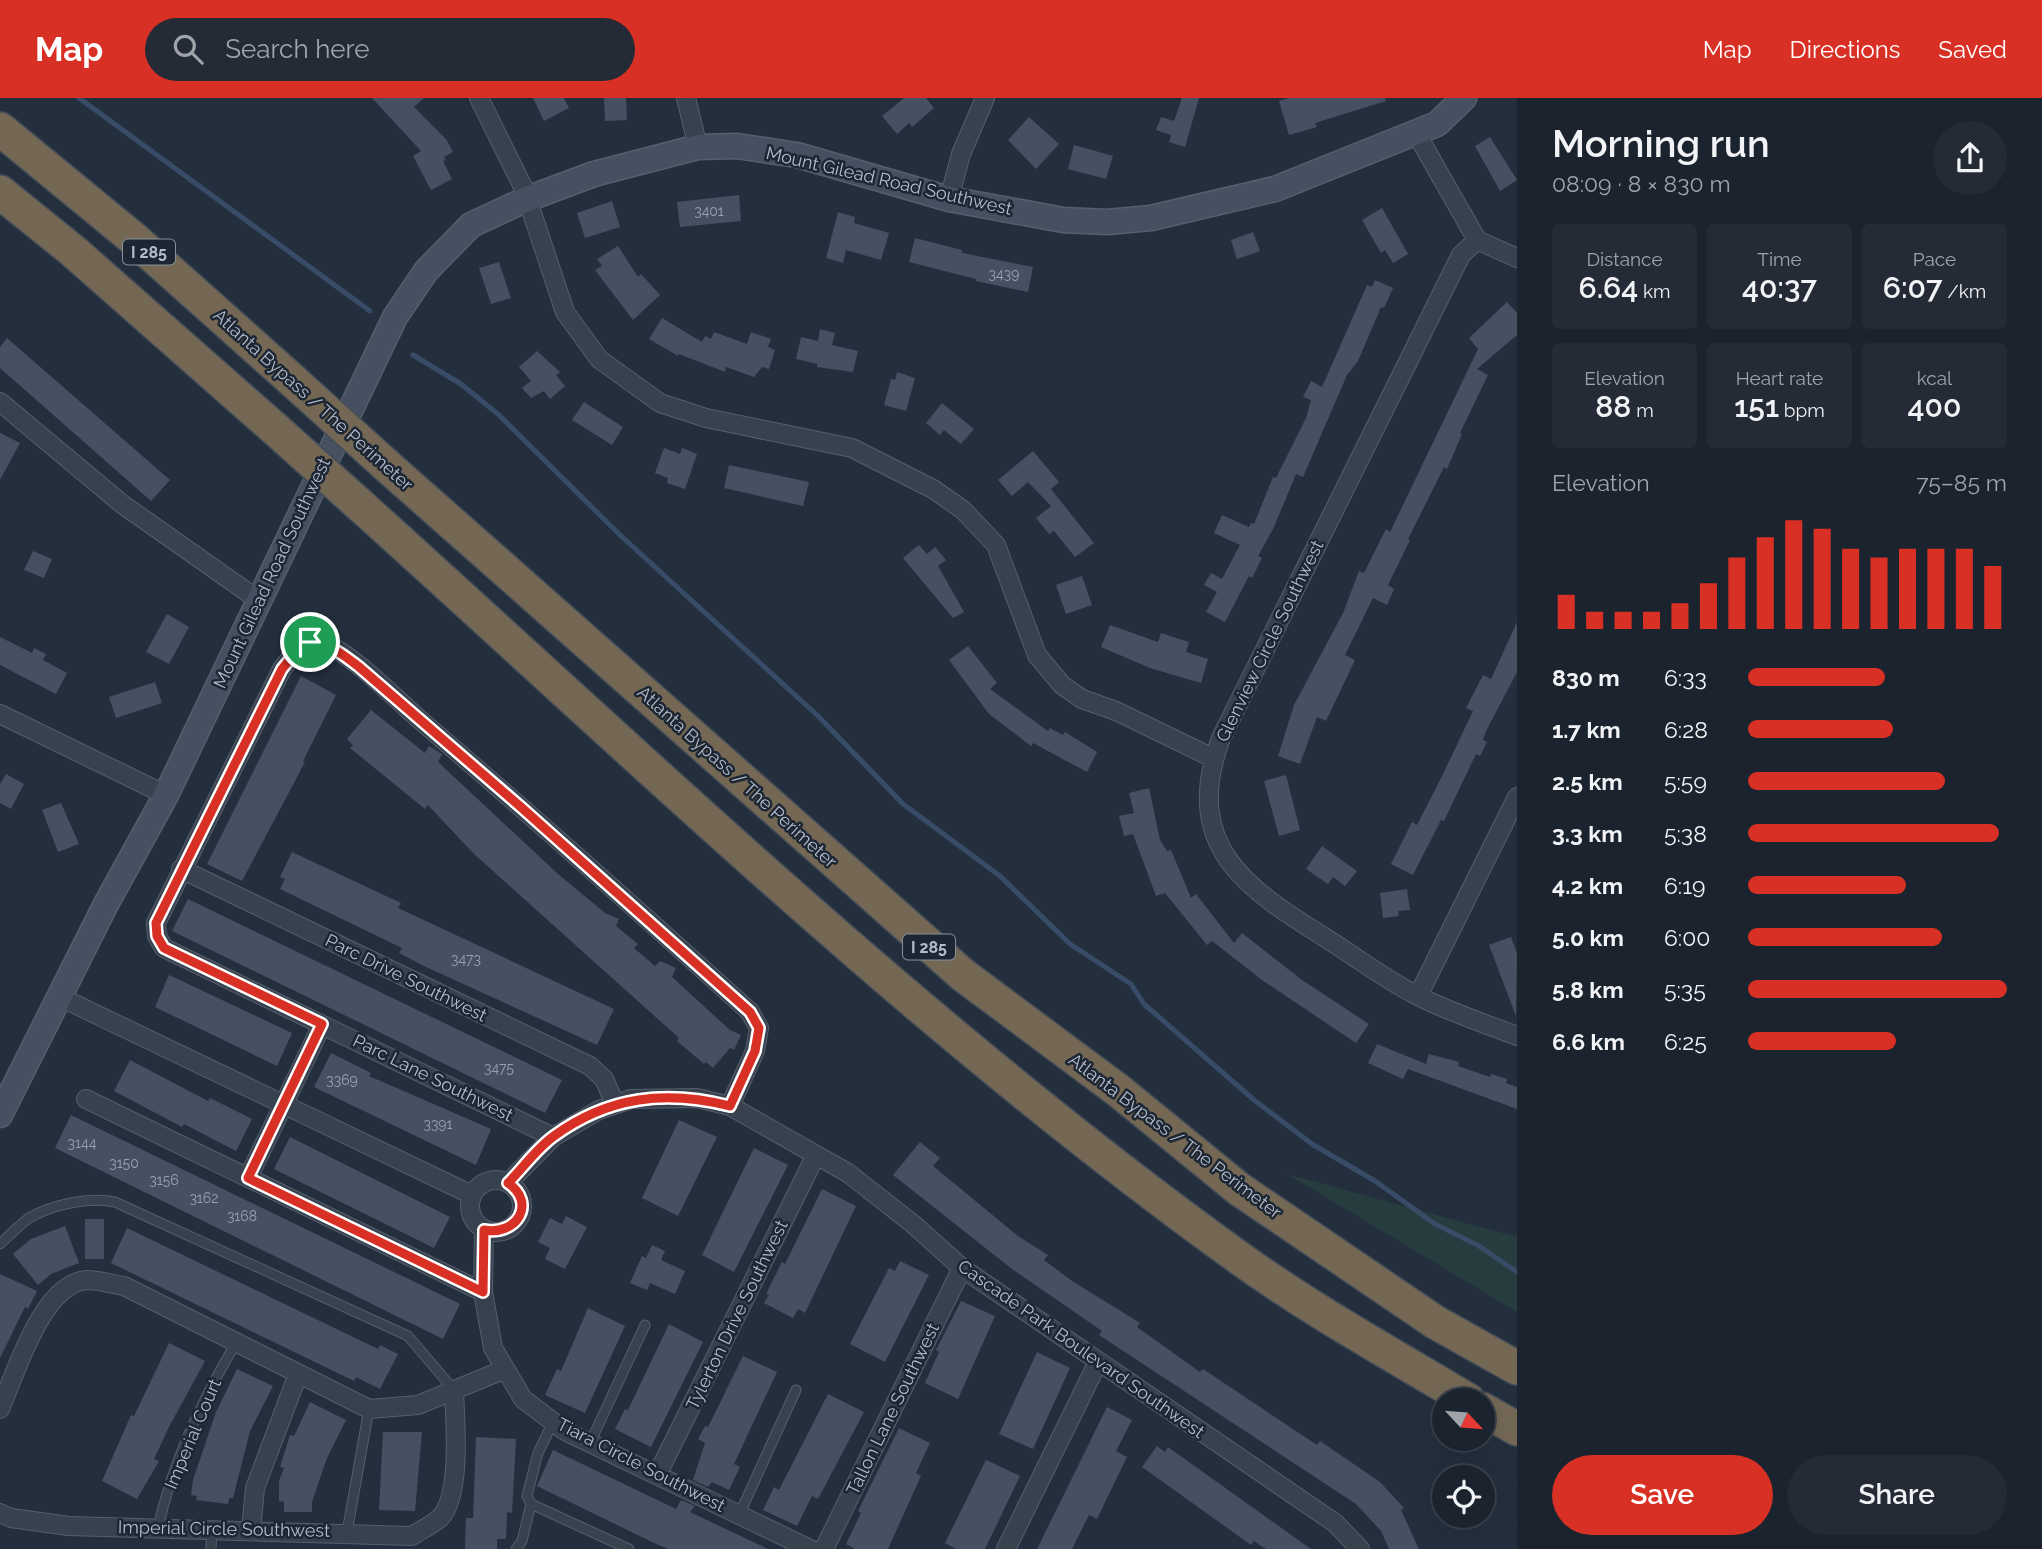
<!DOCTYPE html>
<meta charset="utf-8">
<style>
:root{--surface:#1b232e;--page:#242b36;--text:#f1f3f6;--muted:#a0a4aa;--line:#39404a;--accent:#d93025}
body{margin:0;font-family:Raleway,sans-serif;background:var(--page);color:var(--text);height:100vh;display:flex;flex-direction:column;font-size:26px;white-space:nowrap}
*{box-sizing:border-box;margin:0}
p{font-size:23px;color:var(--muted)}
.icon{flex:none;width:38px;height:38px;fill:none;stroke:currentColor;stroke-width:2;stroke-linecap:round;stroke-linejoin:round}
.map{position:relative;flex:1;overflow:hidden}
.panel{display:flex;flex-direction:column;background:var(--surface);width:525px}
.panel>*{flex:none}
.needle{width:46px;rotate:116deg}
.fabs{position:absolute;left:1432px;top:1290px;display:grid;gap:14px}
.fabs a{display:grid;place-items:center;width:63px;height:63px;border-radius:50%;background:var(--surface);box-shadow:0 7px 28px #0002,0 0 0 2px var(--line);font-size:35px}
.pin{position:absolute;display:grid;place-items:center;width:60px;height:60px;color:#fff;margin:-30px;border:4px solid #fff;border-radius:50%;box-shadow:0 2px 7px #0007}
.round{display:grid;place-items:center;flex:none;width:74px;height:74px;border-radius:37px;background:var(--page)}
.overview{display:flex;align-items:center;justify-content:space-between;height:119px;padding:0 35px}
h1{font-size:38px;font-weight:600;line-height:52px}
.stats{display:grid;grid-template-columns:repeat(3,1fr);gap:10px;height:119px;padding:7px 35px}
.stats div{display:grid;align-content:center;border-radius:7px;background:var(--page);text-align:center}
.stats b{font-size:30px;font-weight:600}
.stats small{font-size:19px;font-weight:400}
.stats p{font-size:19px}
.chart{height:196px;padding:14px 35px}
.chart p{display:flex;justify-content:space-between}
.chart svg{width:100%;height:126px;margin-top:7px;stroke:var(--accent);stroke-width:6}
.action{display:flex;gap:14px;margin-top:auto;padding:14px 35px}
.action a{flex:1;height:80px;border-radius:42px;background:var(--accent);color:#fff;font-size:28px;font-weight:600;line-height:80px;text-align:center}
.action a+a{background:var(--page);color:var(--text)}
ul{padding:0 35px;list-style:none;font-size:23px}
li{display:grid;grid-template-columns:112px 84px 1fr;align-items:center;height:52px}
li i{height:18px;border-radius:9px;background:var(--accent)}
header{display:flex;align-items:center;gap:42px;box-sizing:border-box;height:98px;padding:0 35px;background:var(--accent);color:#fff}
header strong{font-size:33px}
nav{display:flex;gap:38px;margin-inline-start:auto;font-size:24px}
.search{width:490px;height:63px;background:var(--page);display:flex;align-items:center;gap:18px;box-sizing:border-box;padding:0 24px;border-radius:38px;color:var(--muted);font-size:26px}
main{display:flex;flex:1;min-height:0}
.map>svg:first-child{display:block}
</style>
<header>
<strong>Map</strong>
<div class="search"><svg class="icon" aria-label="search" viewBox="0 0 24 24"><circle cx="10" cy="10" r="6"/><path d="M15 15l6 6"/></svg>Search here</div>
<nav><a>Map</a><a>Directions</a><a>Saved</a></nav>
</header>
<main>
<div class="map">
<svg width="1517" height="1451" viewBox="0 0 1517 1451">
<rect width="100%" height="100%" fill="#242f3e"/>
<path fill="#263c3f" d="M1287,1076l230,63v75z"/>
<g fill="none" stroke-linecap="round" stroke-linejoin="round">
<path stroke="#394c67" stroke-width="5" d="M79,0l291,213
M413,257l48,29 38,31 121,120 198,181 85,88 97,72 70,68 61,40 13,20 110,96 58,44 63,37 60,43 44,22 38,26"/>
</g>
<path fill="#455162" d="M372,0h52l-10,9 32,32 7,13 -9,5 2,3 -3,1 9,18 -21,11 -18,-34 8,-5z
M533,0h31l5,10 -25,13z
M604,0h22l1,22 -22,1z
M904,0h22l8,10 -22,19 -3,-4 -12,11 -15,-18z
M1182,0h17l-14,49 -16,-5 2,-7 -15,-5 5,-13 13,4z
M1289,0h96l1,3 -71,22 2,4 -28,8 -10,-34z
M1029,19l30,27 -23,25 -28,-29z
M1490,39l27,43 -17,11 -25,-45z
M1074,47l39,11 -7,23 -38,-10z
M739,97l2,26 -61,6 -3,-25z
M612,103l8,26 -35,11 -8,-25z
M1382,110l26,46 -15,9 -8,-13 -4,3 -19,-33z
M838,114l17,5 -1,6 35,10 -8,27 -35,-10 -3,13 -17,-5z
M1253,134l7,19 -23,8 -6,-19z
M915,140l47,12v3l71,14 -5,25 -52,-11v-2l-67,-17z
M618,148l20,31 3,-3 19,21 -27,25 -38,-50 7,-4 -5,-7z
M499,164l12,36 -20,6 -12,-36z
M1375,182l18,8 -9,20 -3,-1 -23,54 -11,14 -44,102 -7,-3 -22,53 -16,29 4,2 -10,20 -3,-2 -24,46 -19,-10 11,-20 -13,-7 7,-12 11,6 18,-34 -26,-12 8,-18 27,12 2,-4 3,1 19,-47 3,1 30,-60 5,-18 -8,-3 8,-16 11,6 45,-102 5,2z
M1507,204l10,11v22l-40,34 11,6 -28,58 2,1 -15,35 -3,-2 -36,72 2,1 -22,45 6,4 -7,16 -14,-7 -28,57 10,5 -29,61 -9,-4 -17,47 -22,-8 16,-51 49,-92 16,-42 5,2 22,-44 4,3 88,-183 -9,-11z
M662,220l40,24 3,-6 6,3 3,-7 33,12 4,-12 20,7 -3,8 7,3 -6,19 -7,-2 -8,10 -28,-10 -1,5 -46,-18 -1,2 -29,-17z
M820,231l15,4 -3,12 26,6 -5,21 -36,-5v-3l-21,-5 5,-22 17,4z
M7,240l163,142 -19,21 -151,-133v-21z
M537,253l23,21 -4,3 9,11 -15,13 -6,-8 -13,7 -9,-10 9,-7 -12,-14z
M897,274l18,6 -9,33 -22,-6 7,-26 4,1z
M584,304l39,25 -11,18 -40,-25z
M942,305l32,26 -13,15 -17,-14 -4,5 -14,-12z
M0,335l20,10 -20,37z
M664,350l16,6 2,-6 15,6 -12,35 -18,-6 1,-5 -13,-5z
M1033,353l26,31 -8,7 43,54 -19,14 -21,-26 -5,3 -13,-16 15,-12 -23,-24 -16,14 -14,-16z
M729,367l80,17 -6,24 -79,-18z
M919,447l8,9 8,-7 11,13 -8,6 26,46 -11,6 -50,-60z
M33,453l19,8 -8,19 -20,-8z
M1082,478l10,29 -26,9 -10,-29z
M167,516l22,13 -20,37 -23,-12z
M1517,524v50l-31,59 -3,9 4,2 -7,14 -4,-2 -32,67 -3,-1 -28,55 -22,-11 21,-42 5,3 25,-49 31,-65 -7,-3 17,-33 8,4z
M1110,527l48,17 3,-9 28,9 -3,10 22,7 -7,24 -51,-15 -49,-21z
M0,539l32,16 2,-5 12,6 -3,6 24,13 -11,21 -56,-29z
M968,548l29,37 -7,6 58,42 2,-3 13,7 2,-3 32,20 -10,20 -54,-29 -2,3 -42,-32 -40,-54z
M301,578l35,19 -33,66 2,1 -63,119 -35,-17z
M155,584l7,21 -46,15 -7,-21z
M371,612l54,43 4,-7 13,8 -4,8 120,112 47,39 14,6 -3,7 22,18 -4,4 21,18 5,-5 16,7 -4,9 58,53 11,5 -7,15 -4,-2 -17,20 -7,-6 -2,2 -27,-23 2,-3 -206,-185 -45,-48 -3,4 -75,-61 3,-3 -6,-6z
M6,676l18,10 -13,25 -11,-6v-19z
M1286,677l14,55 -21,6 -15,-55z
M1149,690l11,52 7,11 4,-1 20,48 5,-4 38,49 8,-10 60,47 67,44 -13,19 -94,-63 -50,-39 -5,4 -42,-52 -9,3 -23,-62 -9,2 -5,-20 15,-3 -5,-20z
M61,705l18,41 -21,8 -16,-42z
M1322,748l35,25 -12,15 -12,-9 -5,7 -22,-15z
M292,754l109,51 -3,5 216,101 -17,36 -171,-78 -27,-14 3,-5 -122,-59 5,-10 -5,-2z
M1407,791l3,21 -12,1 1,5 -16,2 -3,-25z
M188,801l374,181 -17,33 -373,-182z
M1511,839l6,17 -1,62 -27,-71z
M169,877l123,58 -15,33 -122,-59z
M1377,946l49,20 3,-10 30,8 -1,4 32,11 1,-3 16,5 -1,4 11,4v22l-109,-40 -5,10 -35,-16z
M331,955l40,20 -2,3 122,53 -15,36 -162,-78z
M130,962l78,41 2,-3 42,21 -16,32 -52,-27 -2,3 -68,-36z
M71,1017l389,189 -17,35 -388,-191z
M679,1022l38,17 -39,79 -36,-18z
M290,1039l160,80 -16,31 -160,-79z
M920,1044l20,16 -7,8 85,70 30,19 -4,5 28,21 68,42 -3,4 63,45 3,-3 114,76 3,-4 60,41 24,26 -3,2 18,39h-30l-8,-18 -25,-27 -257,-169 3,-4 -90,-62 -119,-94z
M754,1050l34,17 -54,107 -32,-17z
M822,1091l34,17 -51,107 -7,-4 -5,9 -29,-15 5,-8 -3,-1 16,-32 3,2z
M566,1118l21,11 -22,42 -20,-10 5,-11 -12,-6 12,-24 12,6z
M85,1121h19v40h-19z
M65,1128l14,37 -28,11 -13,11 -25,-31 18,-15z
M127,1130l251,121 2,-4 18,9 -18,35 -24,-12 -2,4 -243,-118z
M652,1147l13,6 -4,9 24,11 -10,23 -25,-11 -3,7 -17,-7 12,-27 4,2z
M900,1163l29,14 -44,87 -35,-18 39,-76 6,3z
M0,1176l37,17 -9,18 -3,-2 -25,51z
M961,1203l34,15 -37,83 -33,-16 14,-31 -3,-2z
M588,1210l37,18 -40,87 -40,-18 12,-26 4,2z
M669,1226l34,18 -52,105 -36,-18 10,-20 3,1z
M169,1245l36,18 -35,64 -16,34 5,2 -22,38 -35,-18 29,-66 3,1z
M1037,1254l33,16 -37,81 -34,-15z
M743,1258l34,16 -43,92 6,3 -11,23 -17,-8 -4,5 -15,-7 12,-37 -7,-4 7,-13 3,1z
M237,1271l36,17 -23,45 -17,67h-4l-1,6 -32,-4 1,-4 -6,-1 2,-15 23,-68z
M828,1296l36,18 -46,87 -6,-3 -15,30 -34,-16 11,-23 5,3z
M310,1304l36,18 -19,38 -15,44v10h-28v-10l-5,-1v-20l5,-13 -4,-1 10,-32 4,1z
M1107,1309l25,13 -16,31 11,6 -19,39 -11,23 -8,-4 -17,34h-35z
M899,1330l31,15 -14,30 5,3 -33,73h-33l-9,-5 15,-31 -3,-2z
M383,1334h39l-7,79 -36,-1z
M476,1339l40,2 -4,74 -5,-1 -1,27h-9v10h-32l1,-31h7z
M1157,1348l8,6 3,-5 143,102h-45l-12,-8 -3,4 -109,-78z
M553,1352l123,59 5,-9 14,6 -5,6 78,37h-100l-14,-6 -117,-57z
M986,1362l34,16 -35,73h-29l-11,-6z"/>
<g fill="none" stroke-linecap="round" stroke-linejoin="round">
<defs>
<path id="lane" d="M0,1146c9,-8 19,-19 29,-26 24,-14 60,-21 86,-16l293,134 46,54
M553,1324l-15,31 -11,43 4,8 98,45
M590,1345l55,-118
M739,1417l57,-125
M158,1430c14,-65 44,-128 78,-185
M347,1434l22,-123
M211,1451l1,-20
M516,1451l6,-8 9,-37"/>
<path id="street" d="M479,0l45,91 41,123 34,47 61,44 46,15 146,30 81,41 30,21 33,35 41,110 25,30 20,14 34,12 97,47
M686,0l12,49
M1415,33l62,109 40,18
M949,101l12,-45 24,-56
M1477,142l-16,15 -240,483c-41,111 28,152 111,204 28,18 56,39 86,54 31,16 66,27 99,40
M0,304l122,102 138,97
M0,616l166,81
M181,771l409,197 14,13 11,25
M1418,898l99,-199
M60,899l412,198
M86,1001l397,193
M553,1039l-389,-189 -7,-12 -1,-13 126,-254c11,-14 21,-31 41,-26 25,7 75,58 96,76 112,96 222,194 331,293l9,16 -4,23 -25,55
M248,1080l74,-153
M470 1108a26 26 0 1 1 52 0a26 26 0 1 1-52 0Z
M508,1085l45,-46 46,-27 32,-11 66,-1 33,8 118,67 65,51 49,44 373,255 25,26
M484,1132l-1,62 10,56 30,51 42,32 245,118
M0,1311c16,-36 42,-126 87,-129 12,0 25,4 37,6l245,123 49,-4 85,-35
M657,1377l159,-320
M0,1415l11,5 58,8 343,10c9,-6 20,-11 28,-18 22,-23 15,-97 14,-128
M251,1432l4,-42 43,-114
M824,1451l138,-281
M1006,1451l92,-187"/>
<path id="secondary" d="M0,1017l106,-211 60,-109 229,-478 31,-46 45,-46 56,-26 67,-25 104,-27 39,-1 60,9 152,44 114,21 44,2 44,-4 124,-29 162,-65 27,-26"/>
<path id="highway" d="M0,31l134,110 158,141
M0,94l73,59 201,177
M386,367l577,510 156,116 120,98 196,133 82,46
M361,408c283,255 560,522 870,746 75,55 157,100 237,148
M1482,1311l35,20"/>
</defs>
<use href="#lane" stroke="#565f6c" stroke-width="11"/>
<use href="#street" stroke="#565f6c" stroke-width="20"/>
<use href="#secondary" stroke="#565f6c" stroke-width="27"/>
<use href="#highway" stroke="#434c59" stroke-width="36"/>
<use href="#lane" stroke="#38414e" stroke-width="9"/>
<use href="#street" stroke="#38414e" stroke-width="18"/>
<use href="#secondary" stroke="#465061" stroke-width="24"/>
<use href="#highway" stroke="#746855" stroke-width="33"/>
<defs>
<path id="highway-bridge" d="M292,282l94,85
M274,330l87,78"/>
</defs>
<use href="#highway-bridge" stroke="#434c59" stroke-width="36" stroke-linecap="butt"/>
<use href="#highway-bridge" stroke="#746855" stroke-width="33"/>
</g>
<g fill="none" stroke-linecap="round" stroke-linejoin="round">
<defs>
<path id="route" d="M310,544c20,2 32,12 48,24l164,142 228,204 9,16 -4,23 -25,55c-64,-16 -121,-10 -176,30 -17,12 -31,32 -46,47 29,20 9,53 -24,47l-1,62 -235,-114 74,-154 -158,-76 -7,-12 -1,-13 126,-254 18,-22z"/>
</defs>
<use href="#route" stroke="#fff" stroke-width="14"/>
<use href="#route" stroke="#d93025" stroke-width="9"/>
</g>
<g text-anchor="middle" stroke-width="5" stroke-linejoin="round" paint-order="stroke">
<g font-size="14" fill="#98a1af">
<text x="709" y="118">3401</text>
<text x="1004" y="181">3439</text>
<text x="466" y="866">3473</text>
<text x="499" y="975">3475</text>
<text x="342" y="987">3369</text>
<text x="438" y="1031">3391</text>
<text x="82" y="1050">3144</text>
<text x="124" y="1070">3150</text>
<text x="164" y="1087">3156</text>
<text x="204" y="1105">3162</text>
<text x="242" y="1123">3168</text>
</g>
<g fill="#1d2633" stroke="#878f9c" stroke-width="2">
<rect x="123" y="141.5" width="52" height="25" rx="5"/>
<rect x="903" y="836.5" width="52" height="25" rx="5"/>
</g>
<g font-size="16" font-weight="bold" fill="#b4bcc9">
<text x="149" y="160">I 285</text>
<text x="929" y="855">I 285</text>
</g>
<g font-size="18" fill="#b4bcc9" stroke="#1d2633">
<text transform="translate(889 83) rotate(13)" y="6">Mount Gilead Road Southwest</text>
<text transform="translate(313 302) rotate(42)" y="6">Atlanta Bypass / The Perimeter</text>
<text transform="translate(272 475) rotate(-65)" y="6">Mount Gilead Road Southwest</text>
<text transform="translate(1270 543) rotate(-64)" y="6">Glenview Circle Southwest</text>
<text transform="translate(737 679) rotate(42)" y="6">Atlanta Bypass / The Perimeter</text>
<text transform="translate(406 880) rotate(26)" y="6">Parc Drive Southwest</text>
<text transform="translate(433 980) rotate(26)" y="6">Parc Lane Southwest</text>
<text transform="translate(1175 1038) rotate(37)" y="6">Atlanta Bypass / The Perimeter</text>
<text transform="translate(737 1217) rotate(-64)" y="6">Tylerton Drive Southwest</text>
<text transform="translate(1081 1251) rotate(35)" y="6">Cascade Park Boulevard Southwest</text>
<text transform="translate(893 1311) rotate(-64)" y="6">Tallon Lane Southwest</text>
<text transform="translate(193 1336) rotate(-67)" y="6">Imperial Court</text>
<text transform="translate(641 1367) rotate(27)" y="6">Tiara Circle Southwest</text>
<text transform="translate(224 1431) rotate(1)" y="6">Imperial Circle Southwest</text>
</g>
</g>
</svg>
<div class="fabs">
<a><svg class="needle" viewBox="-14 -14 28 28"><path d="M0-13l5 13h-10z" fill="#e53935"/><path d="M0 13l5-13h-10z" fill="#a0a4aa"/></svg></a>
<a><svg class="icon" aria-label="locate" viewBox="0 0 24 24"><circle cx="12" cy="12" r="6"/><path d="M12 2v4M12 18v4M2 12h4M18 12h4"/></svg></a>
</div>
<div class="pin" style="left:310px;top:544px;background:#1e9e55"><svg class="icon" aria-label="arrive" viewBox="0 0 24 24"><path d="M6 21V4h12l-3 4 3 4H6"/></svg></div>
</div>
<section class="panel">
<div class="overview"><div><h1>Morning run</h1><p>08:09 · 8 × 830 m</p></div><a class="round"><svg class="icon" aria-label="share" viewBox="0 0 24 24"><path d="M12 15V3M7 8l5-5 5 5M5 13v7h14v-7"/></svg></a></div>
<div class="stats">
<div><p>Distance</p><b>6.64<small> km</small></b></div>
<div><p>Time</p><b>40:37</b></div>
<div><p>Pace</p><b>6:07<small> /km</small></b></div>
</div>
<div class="stats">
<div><p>Elevation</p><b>88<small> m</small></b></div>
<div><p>Heart rate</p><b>151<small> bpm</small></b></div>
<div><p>kcal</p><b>400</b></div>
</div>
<div class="chart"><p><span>Elevation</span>75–85 m</p>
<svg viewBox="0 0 160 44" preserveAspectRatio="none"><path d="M5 44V32M15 44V38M25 44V38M35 44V38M45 44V35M55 44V28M65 44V19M75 44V12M85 44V6M95 44V9M105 44V16M115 44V19M125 44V16M135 44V16M145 44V16M155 44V22"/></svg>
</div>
<ul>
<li><b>830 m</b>6:33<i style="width:53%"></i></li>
<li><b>1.7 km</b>6:28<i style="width:56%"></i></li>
<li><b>2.5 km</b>5:59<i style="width:76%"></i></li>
<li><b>3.3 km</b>5:38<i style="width:97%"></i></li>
<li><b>4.2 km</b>6:19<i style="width:61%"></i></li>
<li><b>5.0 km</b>6:00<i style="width:75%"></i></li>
<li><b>5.8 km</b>5:35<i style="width:100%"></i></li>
<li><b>6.6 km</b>6:25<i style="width:57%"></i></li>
</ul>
<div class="action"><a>Save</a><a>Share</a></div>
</section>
</main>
